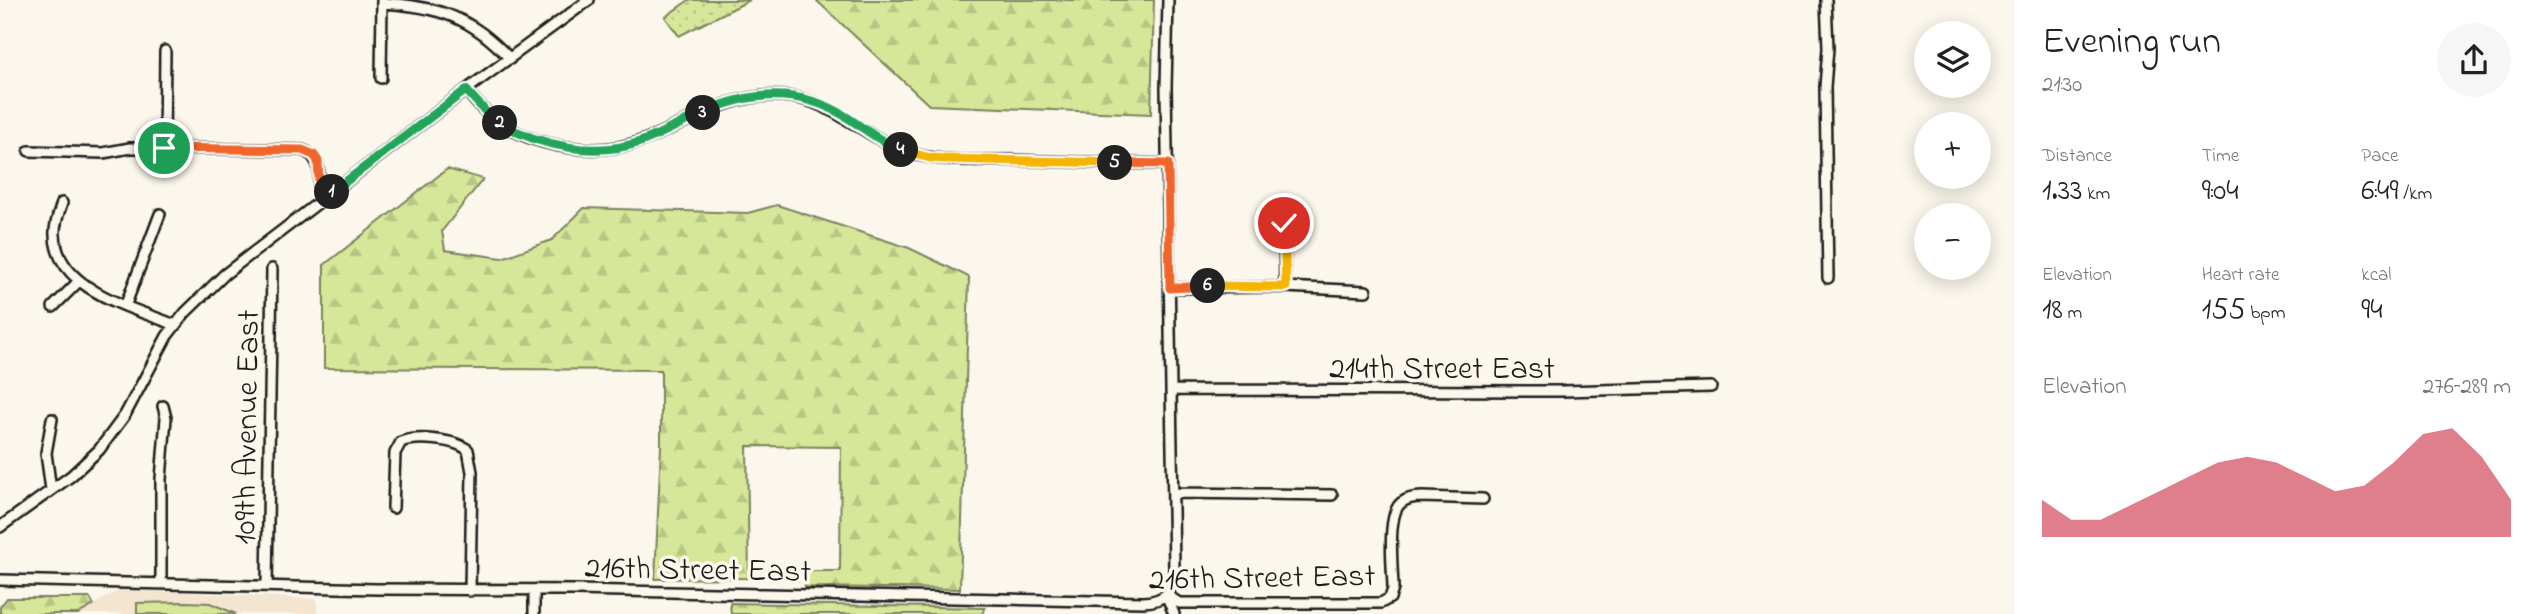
<!DOCTYPE html>
<meta charset="utf-8">
<style>
:root{--surface:#fff;--page:#f6f6f6;--text:#222;--muted:#767676;--accent:#d1495b}
body{margin:0;font-family:"Indie Flower",sans-serif;background:var(--page);color:var(--text);height:100vh;display:flex;flex-direction:column;font-size:26px;white-space:nowrap}
*{box-sizing:border-box;margin:0}
p{font-size:23px;color:var(--muted)}
.icon{flex:none;width:38px;height:38px;fill:none;stroke:currentColor;stroke-width:2;stroke-linecap:round;stroke-linejoin:round}
.map{position:relative;flex:1;overflow:hidden}
.sheet{display:flex;flex-direction:column;background:var(--surface);width:525px}
.sheet>*{flex:none}
.controls{position:absolute;left:1914px;top:21px;display:grid;gap:14px}
.controls a{display:grid;place-items:center;width:77px;height:77px;border-radius:50%;background:var(--surface);box-shadow:0 4px 18px #0003;font-size:35px}
.pin{position:absolute;display:grid;place-items:center;width:60px;height:60px;color:#fff;margin:-30px;border:4px solid #fff;border-radius:50%;box-shadow:0 2px 7px #0007}
.km{position:absolute;width:35px;height:35px;margin:-18px;border-radius:50%;background:#222;color:#fff;font-size:19px;line-height:35px;text-align:center}
.round{display:grid;place-items:center;flex:none;width:74px;height:74px;border-radius:37px;background:var(--page)}
.summary{display:flex;align-items:center;justify-content:space-between;height:119px;padding:0 28px}
h1{font-size:38px;font-weight:600;line-height:52px}
.metrics{display:grid;grid-template-columns:repeat(3,1fr);gap:10px;height:119px;padding:7px 28px}
.metrics div{display:grid;align-content:center}
.metrics b{font-size:30px;font-weight:600}
.metrics small{font-size:19px;font-weight:400}
.metrics p{font-size:19px}
.chart{height:196px;padding:14px 28px}
.chart p{display:flex;justify-content:space-between}
.chart svg{width:100%;height:126px;margin-top:7px;fill:var(--accent);opacity:.7}
main{display:flex;flex:1;min-height:0}
.map>svg:first-child{display:block}
</style>
<main>
<div class="map">
<svg width="2014" height="614" viewBox="0 0 2014 614">
<defs>
<pattern id="forest-firs" width="22" height="20" patternUnits="userSpaceOnUse" patternTransform="scale(1.75)"><rect width="22" height="20" fill="#d7e79a"/><path d="M5 1l3.5 6h-7zM16 11l3.5 6h-7z" fill="#b8c684"/></pattern>
<pattern id="park-dots" width="8" height="8" patternUnits="userSpaceOnUse" patternTransform="scale(1.75)"><rect width="8" height="8" fill="#d7e79a"/><path d="M2 2h.1M6 6h.1" fill="none" stroke="#b8c684" stroke-width="1.8" stroke-linecap="round"/></pattern>
</defs>
<rect width="100%" height="100%" fill="#fbf7ec"/>
<filter id="ink" filterUnits="userSpaceOnUse"><feTurbulence type="fractalNoise" baseFrequency=".0143" numOctaves="2"/><feDisplacementMap in="SourceGraphic" scale="14" xChannelSelector="R" yChannelSelector="G"/><feConvolveMatrix kernelMatrix="1 2 1 2 8 2 1 2 1" color-interpolation-filters="sRGB"/></filter>
<g filter="url(#ink)">
<path fill="#f4e5d1" d="M121,589l196,10v15h-239z"/>
<path fill="#d7e79a" stroke="#7a825b" stroke-width="2" d="M187,602l23,1 26,11h-99v-11z"/>
<path fill="url(#forest-firs)" stroke="#7a825b" stroke-width="2" d="M816,0h338l-3,114 -222,-9z
M447,169l36,10 -41,52 3,19 57,8 50,-18 32,-32 164,5 29,-8 132,43 60,29 -9,312 -155,-2 -1,-16h36l1,-124 -94,-1 2,132 -94,1 6,-133v-76l-337,-2v-103z
M7,598h83l4,7 -16,9h-78v-7z
M730,603l255,5 -3,6h-251z"/>
<path fill="url(#park-dots)" stroke="#7a825b" stroke-width="2" d="M689,0h61l-71,36 -14,-19z"/>
<g fill="none" stroke-linecap="round" stroke-linejoin="round">
<defs>
<path id="street" d="M1826,0l2,48 -3,39 3,191
M382,3c55,3 90,14 128,56
M381,78l1,-78
M466,90c9,11 18,22 30,30 40,28 102,38 148,20 47,-18 86,-48 139,-44 53,3 86,48 135,59 29,7 61,5 90,5 53,2 106,3 160,4
M164,148l1,-97
M29,151l74,2 27,-5h34l138,2c24,8 15,31 18,51
M62,203c-3,10 -8,21 -7,32 1,55 79,73 120,90
M1284,223l1,64
M1170,288l115,-1 81,4
M126,304l34,-90
M53,307l26,-26
M1172,390l390,1 149,-4
M51,490l-5,-37 6,-34
M1174,493l158,2
M393,508l2,-55 6,-11c15,-6 54,-3 67,8l4,22 -2,119
M0,527l71,-51 28,-26 26,-35 42,-79 18,-23 40,-39 241,-184 123,-90
M0,580l377,9 199,1 567,12c23,-1 31,-11 31,-33l-8,-481 2,-88
M161,584v-105l5,-61 -3,-12
M267,586l5,-317
M1167,595l12,8h202l9,-5 3,-9c0,-19 -7,-74 8,-86 6,-5 13,-6 21,-6l61,2
M1167,597l7,17
M534,614v-24"/>
</defs>
<use href="#street" stroke="#1c1c1c" stroke-width="14"/>
<use href="#street" stroke="#fbf7ec" stroke-width="9"/>
</g>
</g>
<g fill="none" stroke-linecap="round" stroke-linejoin="round" filter="url(#ink)">
<defs>
<path id="split-1" d="M164,148l138,2 12,5 4,6 2,40 12,-9"/>
<path id="split-2" d="M332,192l134,-102 20,22 14,11"/>
<path id="split-3" d="M500,123c41,24 97,35 143,18 20,-8 40,-19 60,-28"/>
<path id="split-4" d="M703,113c46,-22 97,-25 142,3 19,12 35,26 56,34"/>
<path id="split-5" d="M901,150l29,8 16,1 169,4"/>
<path id="split-6" d="M1115,163l53,1 2,124 38,-2"/>
<path id="split-7" d="M1208,286l78,1 -2,-64"/>
</defs>
<use href="#split-1" stroke="#fff" stroke-width="14"/>
<use href="#split-2" stroke="#fff" stroke-width="14"/>
<use href="#split-3" stroke="#fff" stroke-width="14"/>
<use href="#split-4" stroke="#fff" stroke-width="14"/>
<use href="#split-5" stroke="#fff" stroke-width="14"/>
<use href="#split-6" stroke="#fff" stroke-width="14"/>
<use href="#split-7" stroke="#fff" stroke-width="14"/>
<use href="#split-1" stroke="#f0652b" stroke-width="9"/>
<use href="#split-2" stroke="#22a559" stroke-width="9"/>
<use href="#split-3" stroke="#22a559" stroke-width="9"/>
<use href="#split-4" stroke="#22a559" stroke-width="9"/>
<use href="#split-5" stroke="#f5b400" stroke-width="9"/>
<use href="#split-6" stroke="#f0652b" stroke-width="9"/>
<use href="#split-7" stroke="#f5b400" stroke-width="9"/>
</g>
<g text-anchor="middle" stroke-width="7" stroke-linejoin="round" paint-order="stroke">
<g font-size="32" fill="#1c1c1c" stroke="#fbf7ec">
<text x="1442" y="378">214th Street East</text>
<text transform="translate(245 427) rotate(-89)" y="11">109th Avenue East</text>
<text transform="translate(698 568) rotate(1)" y="11">216th Street East</text>
<text transform="translate(1262 576) rotate(-1)" y="11">216th Street East</text>
</g>
</g>
</svg>
<div class="controls">
<a><svg class="icon" aria-label="layers" viewBox="0 0 24 24"><path d="M12 4l9 5-9 5-9-5zM3 14l9 5 9-5"/></svg></a>
<a>+</a>
<a>−</a>
</div>
<div class="pin" style="left:164px;top:148px;background:#1e9e55"><svg class="icon" aria-label="arrive" viewBox="0 0 24 24"><path d="M6 21V4h12l-3 4 3 4H6"/></svg></div>
<div class="pin" style="left:1284px;top:223px;background:#d93025"><svg class="icon" aria-label="check" viewBox="0 0 24 24"><path d="M5 12l5 5 9-10"/></svg></div>
<b class="km" style="left:332px;top:192px">1</b>
<b class="km" style="left:500px;top:123px">2</b>
<b class="km" style="left:703px;top:113px">3</b>
<b class="km" style="left:901px;top:150px">4</b>
<b class="km" style="left:1115px;top:163px">5</b>
<b class="km" style="left:1208px;top:286px">6</b>
</div>
<section class="sheet">
<div class="summary"><div><h1>Evening run</h1><p>21:30</p></div><a class="round"><svg class="icon" aria-label="share" viewBox="0 0 24 24"><path d="M12 15V3M7 8l5-5 5 5M5 13v7h14v-7"/></svg></a></div>
<div class="metrics">
<div><p>Distance</p><b>1.33<small> km</small></b></div>
<div><p>Time</p><b>9:04</b></div>
<div><p>Pace</p><b>6:49<small> /km</small></b></div>
</div>
<div class="metrics">
<div><p>Elevation</p><b>18<small> m</small></b></div>
<div><p>Heart rate</p><b>155<small> bpm</small></b></div>
<div><p>kcal</p><b>94</b></div>
</div>
<div class="chart"><p><span>Elevation</span>276–289 m</p>
<svg viewBox="0 0 160 44" preserveAspectRatio="none"><path d="M0 44V31L10 38L20 38L30 33L40 28L50 23L60 18L70 16L80 18L90 23L100 28L110 26L120 18L130 8L140 6L150 16L160 31V44z"/></svg>
</div>
</section>
</main>
